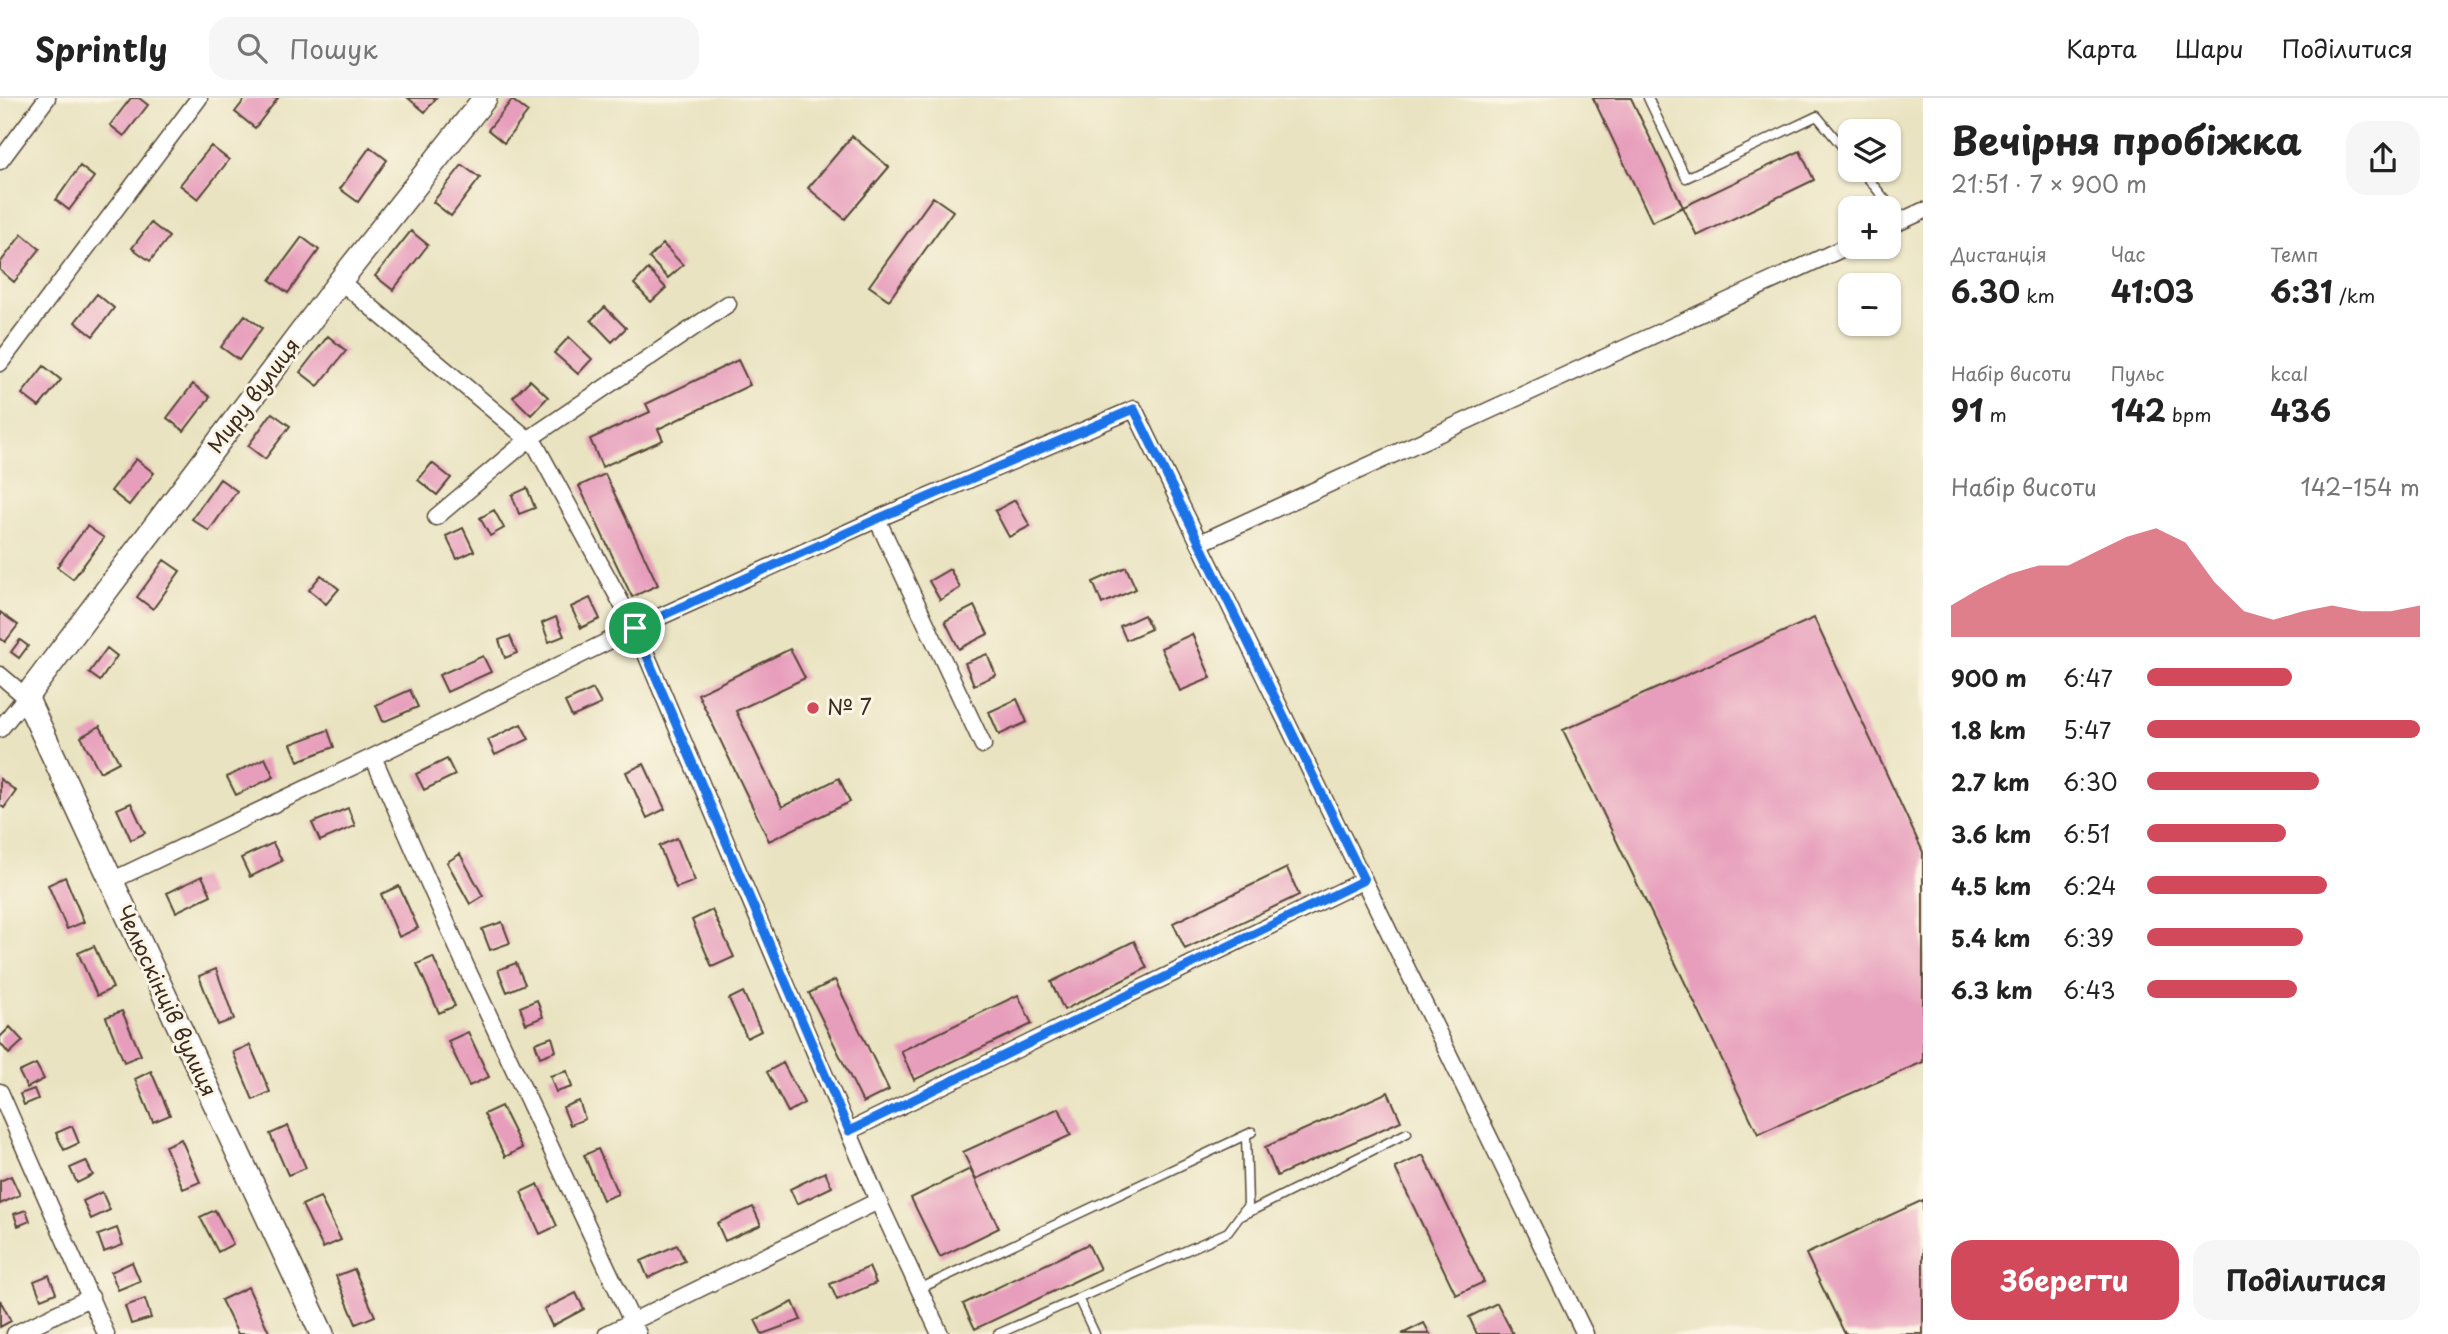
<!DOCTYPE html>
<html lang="uk">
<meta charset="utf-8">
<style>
:root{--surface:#fff;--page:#f6f6f6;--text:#222;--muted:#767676;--line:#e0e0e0;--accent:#d1495b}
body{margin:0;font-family:"Playpen Sans",sans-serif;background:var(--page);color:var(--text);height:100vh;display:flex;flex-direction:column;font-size:26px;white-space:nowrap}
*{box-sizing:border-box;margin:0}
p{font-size:23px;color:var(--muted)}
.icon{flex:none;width:38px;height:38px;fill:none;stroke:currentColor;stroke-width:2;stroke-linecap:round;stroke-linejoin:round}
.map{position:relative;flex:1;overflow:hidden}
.side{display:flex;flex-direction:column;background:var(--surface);width:525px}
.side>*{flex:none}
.controls{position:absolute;left:1838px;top:21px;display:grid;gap:14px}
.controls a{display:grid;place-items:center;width:63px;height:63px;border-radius:14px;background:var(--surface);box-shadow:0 2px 5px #0004;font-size:35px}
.pin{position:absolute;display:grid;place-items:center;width:60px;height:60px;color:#fff;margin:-30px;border:4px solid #fff;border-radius:50%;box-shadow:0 2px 7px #0007}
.round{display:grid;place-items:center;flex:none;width:74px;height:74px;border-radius:21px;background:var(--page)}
.summary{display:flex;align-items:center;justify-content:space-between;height:119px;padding:0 28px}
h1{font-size:38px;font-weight:700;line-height:52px}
.figures{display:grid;grid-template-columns:repeat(3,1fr);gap:10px;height:119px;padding:7px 28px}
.figures div{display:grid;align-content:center}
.figures b{font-size:30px;font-weight:700}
.figures small{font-size:19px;font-weight:400}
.figures p{font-size:19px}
.chart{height:196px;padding:14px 28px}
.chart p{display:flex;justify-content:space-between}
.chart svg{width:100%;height:126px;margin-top:7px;fill:var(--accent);opacity:.7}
.action{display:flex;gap:14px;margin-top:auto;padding:14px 28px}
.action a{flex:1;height:80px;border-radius:21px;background:var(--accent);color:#fff;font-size:28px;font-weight:700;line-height:80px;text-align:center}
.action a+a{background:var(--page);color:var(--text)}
ul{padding:0 28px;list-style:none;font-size:23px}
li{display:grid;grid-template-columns:112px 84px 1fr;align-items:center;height:52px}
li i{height:18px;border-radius:9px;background:var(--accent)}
header{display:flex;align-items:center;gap:42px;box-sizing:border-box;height:98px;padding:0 35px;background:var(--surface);border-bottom:2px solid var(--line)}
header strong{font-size:33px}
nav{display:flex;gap:38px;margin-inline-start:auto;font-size:24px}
.search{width:490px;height:63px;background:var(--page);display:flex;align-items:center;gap:18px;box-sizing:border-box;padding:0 24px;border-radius:21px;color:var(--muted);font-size:26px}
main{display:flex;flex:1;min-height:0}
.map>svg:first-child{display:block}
</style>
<header>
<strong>Sprintly</strong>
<div class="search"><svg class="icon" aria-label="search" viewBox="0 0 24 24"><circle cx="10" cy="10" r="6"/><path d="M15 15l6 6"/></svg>Пошук</div>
<nav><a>Карта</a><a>Шари</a><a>Поділитися</a></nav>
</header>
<main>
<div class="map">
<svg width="1923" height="1236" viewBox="0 0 1923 1236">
<rect width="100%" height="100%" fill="#fcf5e5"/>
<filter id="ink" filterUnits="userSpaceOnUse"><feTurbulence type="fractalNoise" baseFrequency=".0143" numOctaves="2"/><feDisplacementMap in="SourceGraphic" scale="14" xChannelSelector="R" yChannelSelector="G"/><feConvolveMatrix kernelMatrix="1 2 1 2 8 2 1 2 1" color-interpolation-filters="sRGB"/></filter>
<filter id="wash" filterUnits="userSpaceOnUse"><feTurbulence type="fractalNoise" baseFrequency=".00686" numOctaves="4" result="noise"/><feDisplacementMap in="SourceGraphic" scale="28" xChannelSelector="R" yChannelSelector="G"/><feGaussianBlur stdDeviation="1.57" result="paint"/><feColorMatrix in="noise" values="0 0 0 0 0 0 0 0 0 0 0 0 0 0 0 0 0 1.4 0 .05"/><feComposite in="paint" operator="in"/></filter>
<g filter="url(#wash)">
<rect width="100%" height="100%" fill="#e9e3c1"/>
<g id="blocks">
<path fill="#e79ebc" d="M131,0h8l9,7 -24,31 -14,-11z
M246,0h32l-23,30 -20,-16z
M408,0h28l-11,14z
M1593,0h38l52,109 -31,15z
M512,2l16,12 -24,31 -16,-13z
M852,38l37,31 -44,52 -37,-31z
M211,48l18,14 -31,39 -18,-14z
M370,49l17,13 -29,42 -18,-13z
M1800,53l14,29 -117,56 -14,-29z
M462,67l18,13 -29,38 -18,-14z
M80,68l14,11 -25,33 -13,-10z
M933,99l20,14 -64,89 -20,-14z
M151,125l18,14 -19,24 -18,-13z
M411,133l17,14 -35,45 -18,-14z
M22,136l18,15 -26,33 -14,-12v-7z
M302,139l17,13 -31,43 -18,-13z
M663,146l20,21 -15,13 -19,-20z
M648,171l18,19 -15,14 -17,-18z
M97,196l17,14 -21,28 -18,-14z
M605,209l21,21 -14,14 -21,-22z
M245,217l17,13 -23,32 -18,-13z
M328,238l18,15 -28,35 -18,-14z
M569,239l23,22 -14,15 -24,-21z
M738,262l12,25 -92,44 5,11 -61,27 -12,-28 60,-27 -4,-8z
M44,268l17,14 -22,27 -17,-13z
M530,282l18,17 -17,18 -18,-18z
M193,286l17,13 -26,34 -17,-13z
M272,315l18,13 -25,33 -17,-13z
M136,361l18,14 -25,32 -18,-14z
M432,365l19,15 -14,17 -19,-15z
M605,376l53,111 -26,12 -53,-111z
M220,381l17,12 -28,40 -17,-12z
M527,390l8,20 -16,6 -7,-19z
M1015,402l15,26 -21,11 -14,-26z
M494,412l10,18 -14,8 -10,-18z
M87,428l17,12 -31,41 -16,-12z
M463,430l11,23 -17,8 -11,-23z
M164,462l16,11 -27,38 -16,-12z
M1126,469l10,22 -34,15 -9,-22z
M950,471l10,19 -20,12 -11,-19z
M321,477l18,14 -13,15 -17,-14z
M590,500l10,21 -19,9 -10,-21z
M974,508l14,28 -29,15 -14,-28z
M0,514l18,13 -13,17 -5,-4z
M1144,517l7,14 -25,11 -6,-14z
M556,519l8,19 -15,6 -7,-19z
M1814,520l109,234v210l-165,72 -195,-404z
M1192,536l19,44 -31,13 -19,-43z
M510,538l7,17 -12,5 -6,-18z
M20,542l8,6 -9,12 -8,-6z
M107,550l10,8 -17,25 -11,-8z
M790,551l15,29 -69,33 46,96 57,-29 11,24 -81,39 -71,-147z
M987,556l9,21 -22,10 -9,-22z
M483,558l8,16 -44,20 -8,-17z
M593,591l8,15 -29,13 -7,-15z
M410,592l8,17 -35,15 -7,-17z
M1017,601l10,23 -28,13 -10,-23z
M521,626l8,15 -34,16 -7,-15z
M100,628l19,36 -19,10 -19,-35z
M328,632l6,17 -36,14 -7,-17z
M265,660l9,19 -38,18 -9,-18z
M447,661l8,16 -31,15 -8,-16z
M644,666l21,45 -18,9 -21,-46z
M0,681l16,12 -12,17 -4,-3z
M131,705l14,30 -14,7 -14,-31z
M348,710l7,18 -35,15 -8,-18z
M677,740l18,43 -19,7 -17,-42z
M273,745l9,18 -32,16 -9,-19z
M460,756l23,42 -13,8 -23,-42z
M1287,770l12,27 -114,54 -12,-26z
M202,778l9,19 -35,17 -9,-19z
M65,779l19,45 -17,7 -19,-44z
M399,788l19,42 -19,9 -18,-43z
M712,812l22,47 -22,10 -20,-47z
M502,824l8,21 -20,7 -8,-21z
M1134,843l13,27 -83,42 -13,-28z
M94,848l19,42 -16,8 -19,-43z
M433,859l22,49 -16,7 -22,-49z
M516,865l9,21 -18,8 -9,-22z
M216,871l18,50 -16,6 -19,-49z
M835,882l54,110 -26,13 -54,-110z
M743,894l18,39 -14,7 -18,-39z
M1018,897l14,29 -118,56 -13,-29z
M537,902l6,17 -17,7 -6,-17z
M122,913l19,44 -17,7 -18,-45z
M10,929l13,14 -14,13 -9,-11v-6z
M468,934l21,45 -20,9 -21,-45z
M552,939l4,14 -16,6 -5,-14z
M250,947l20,47 -17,8 -20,-48z
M783,965l21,40 -16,9 -21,-40z
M36,966l8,15 -17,9 -8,-16z
M151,973l19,44 -17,7 -18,-43z
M567,973l5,16 -16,5 -6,-16z
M34,991l4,10 -14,6 -4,-11z
M1388,994l13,29 -124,55 -12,-29z
M579,1003l6,18 -15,6 -7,-18z
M501,1008l21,42 -17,9 -21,-43z
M1059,1010l12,27 -95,44 -13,-27z
M72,1028l7,17 -15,7 -8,-17z
M288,1028l18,42 -18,7 -18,-41z
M181,1041l19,43 -17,7 -18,-43z
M598,1051l20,45 -15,6 -19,-45z
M1423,1057l61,127 -28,13 -61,-127z
M86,1063l7,14 -16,8 -7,-15z
M970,1071l29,59 -59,29 -29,-59z
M825,1074l7,15 -35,17 -7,-15z
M11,1078l9,19 -20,9v-23z
M538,1086l19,42 -17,8 -19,-42z
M102,1094l8,18 -19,9 -8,-18z
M320,1099l21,43 -18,8 -21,-43z
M1923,1102v134h-78l-39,-80z
M753,1109l8,18 -36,16 -8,-18z
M26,1112l4,11 -12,5 -4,-12z
M215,1112l18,34 -15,8 -18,-35z
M117,1130l6,17 -19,7 -6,-17z
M1088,1146l12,25 -125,60 -12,-25z
M677,1147l8,16 -37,17 -7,-17z
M132,1164l8,19 -22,9 -7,-18z
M869,1169l7,16 -39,17 -7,-16z
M354,1171l21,47 -19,8 -20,-48z
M49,1177l7,18 -15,6 -7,-18z
M248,1189l22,47h-32l-17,-34z
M576,1195l8,16 -32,17 -8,-17z
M145,1201l6,19 -20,6 -6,-18z
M0,1202l11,21 -11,6z
M793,1204l8,18 -39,14 -7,-14z
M1497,1205l16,31h-36l-8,-17z
M1424,1225l6,11h-28z"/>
</g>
</g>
<g filter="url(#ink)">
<use href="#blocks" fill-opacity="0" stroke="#554636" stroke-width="2"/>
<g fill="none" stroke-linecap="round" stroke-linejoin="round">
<defs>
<path id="lane" d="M1648,0l38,80 131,-62 33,40
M1861,72l41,50
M1243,1117l164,-82
M919,1191l333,-157
M1078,1200l17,36
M998,1236l230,-102 20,-27 -2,-70"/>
<path id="street" d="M0,63l47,-63
M1888,129l35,-16
M0,265l199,-265
M436,419l93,-78 199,-135
M877,421l106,226
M1200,445l650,-298
M0,577l26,22 -26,32
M373,659l94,212 171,365
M109,784l264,-125 262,-129 -99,-182 -196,-165
M0,994l106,242
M849,1033l515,-251
M15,1236l76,-37
M607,1236l271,-133
M940,1236l-62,-133 -243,-573 242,-109 257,-110 451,925"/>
<path id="secondary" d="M322,1236l-296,-637 314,-416 145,-183"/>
</defs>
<use href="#lane" stroke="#554636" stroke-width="11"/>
<use href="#street" stroke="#554636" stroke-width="19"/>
<use href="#secondary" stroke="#554636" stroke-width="26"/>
<use href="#lane" stroke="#fff" stroke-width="8"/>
<use href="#street" stroke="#fff" stroke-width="16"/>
<use href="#secondary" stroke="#fff" stroke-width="23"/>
</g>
</g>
<g fill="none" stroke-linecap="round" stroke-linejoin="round" filter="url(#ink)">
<defs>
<path id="route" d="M1134,311l230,471 -515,251 -214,-503 242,-109z"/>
</defs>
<use href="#route" stroke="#fff" stroke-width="14"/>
<use href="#route" stroke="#1a73e8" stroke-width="9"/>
</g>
<circle fill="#d1495b" stroke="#fcf5e5" stroke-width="2.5" cx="813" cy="610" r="7"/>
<g text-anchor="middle" stroke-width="6" stroke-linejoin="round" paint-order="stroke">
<g font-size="21" fill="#3b2a1e" stroke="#fcf5e5">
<text transform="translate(254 298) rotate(-53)" y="7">Миру вулиця</text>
<text transform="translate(166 903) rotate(65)" y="7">Челюскінців вулиця</text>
</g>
<g font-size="21" fill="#3b2a1e" stroke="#fcf5e5" text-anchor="start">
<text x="827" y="617">№ 7</text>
</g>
</g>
</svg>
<div class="controls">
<a><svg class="icon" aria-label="layers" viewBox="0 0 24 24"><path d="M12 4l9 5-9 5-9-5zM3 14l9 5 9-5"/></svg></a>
<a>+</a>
<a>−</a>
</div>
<div class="pin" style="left:635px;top:530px;background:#1e9e55"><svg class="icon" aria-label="arrive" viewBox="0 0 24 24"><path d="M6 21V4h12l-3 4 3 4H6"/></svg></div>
</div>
<section class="side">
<div class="summary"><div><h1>Вечірня пробіжка</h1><p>21:51 · 7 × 900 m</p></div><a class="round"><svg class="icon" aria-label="share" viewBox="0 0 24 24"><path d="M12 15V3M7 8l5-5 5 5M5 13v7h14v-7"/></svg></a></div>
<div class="figures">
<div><p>Дистанція</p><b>6.30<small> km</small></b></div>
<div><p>Час</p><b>41:03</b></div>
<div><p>Темп</p><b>6:31<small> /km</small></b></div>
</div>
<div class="figures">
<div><p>Набір висоти</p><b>91<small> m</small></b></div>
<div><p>Пульс</p><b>142<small> bpm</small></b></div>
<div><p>kcal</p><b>436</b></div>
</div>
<div class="chart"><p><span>Набір висоти</span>142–154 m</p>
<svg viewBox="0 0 160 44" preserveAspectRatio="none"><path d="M0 44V33L10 27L20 22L30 19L40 19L50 14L60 9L70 6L80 11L90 25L100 35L110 38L120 35L130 33L140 35L150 35L160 33V44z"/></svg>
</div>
<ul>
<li><b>900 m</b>6:47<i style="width:53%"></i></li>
<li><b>1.8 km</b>5:47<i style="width:100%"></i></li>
<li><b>2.7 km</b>6:30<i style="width:63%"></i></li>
<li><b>3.6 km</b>6:51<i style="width:51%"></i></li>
<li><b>4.5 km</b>6:24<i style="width:66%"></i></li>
<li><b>5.4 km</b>6:39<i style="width:57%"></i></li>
<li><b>6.3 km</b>6:43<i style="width:55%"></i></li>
</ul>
<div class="action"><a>Зберегти</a><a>Поділитися</a></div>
</section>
</main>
